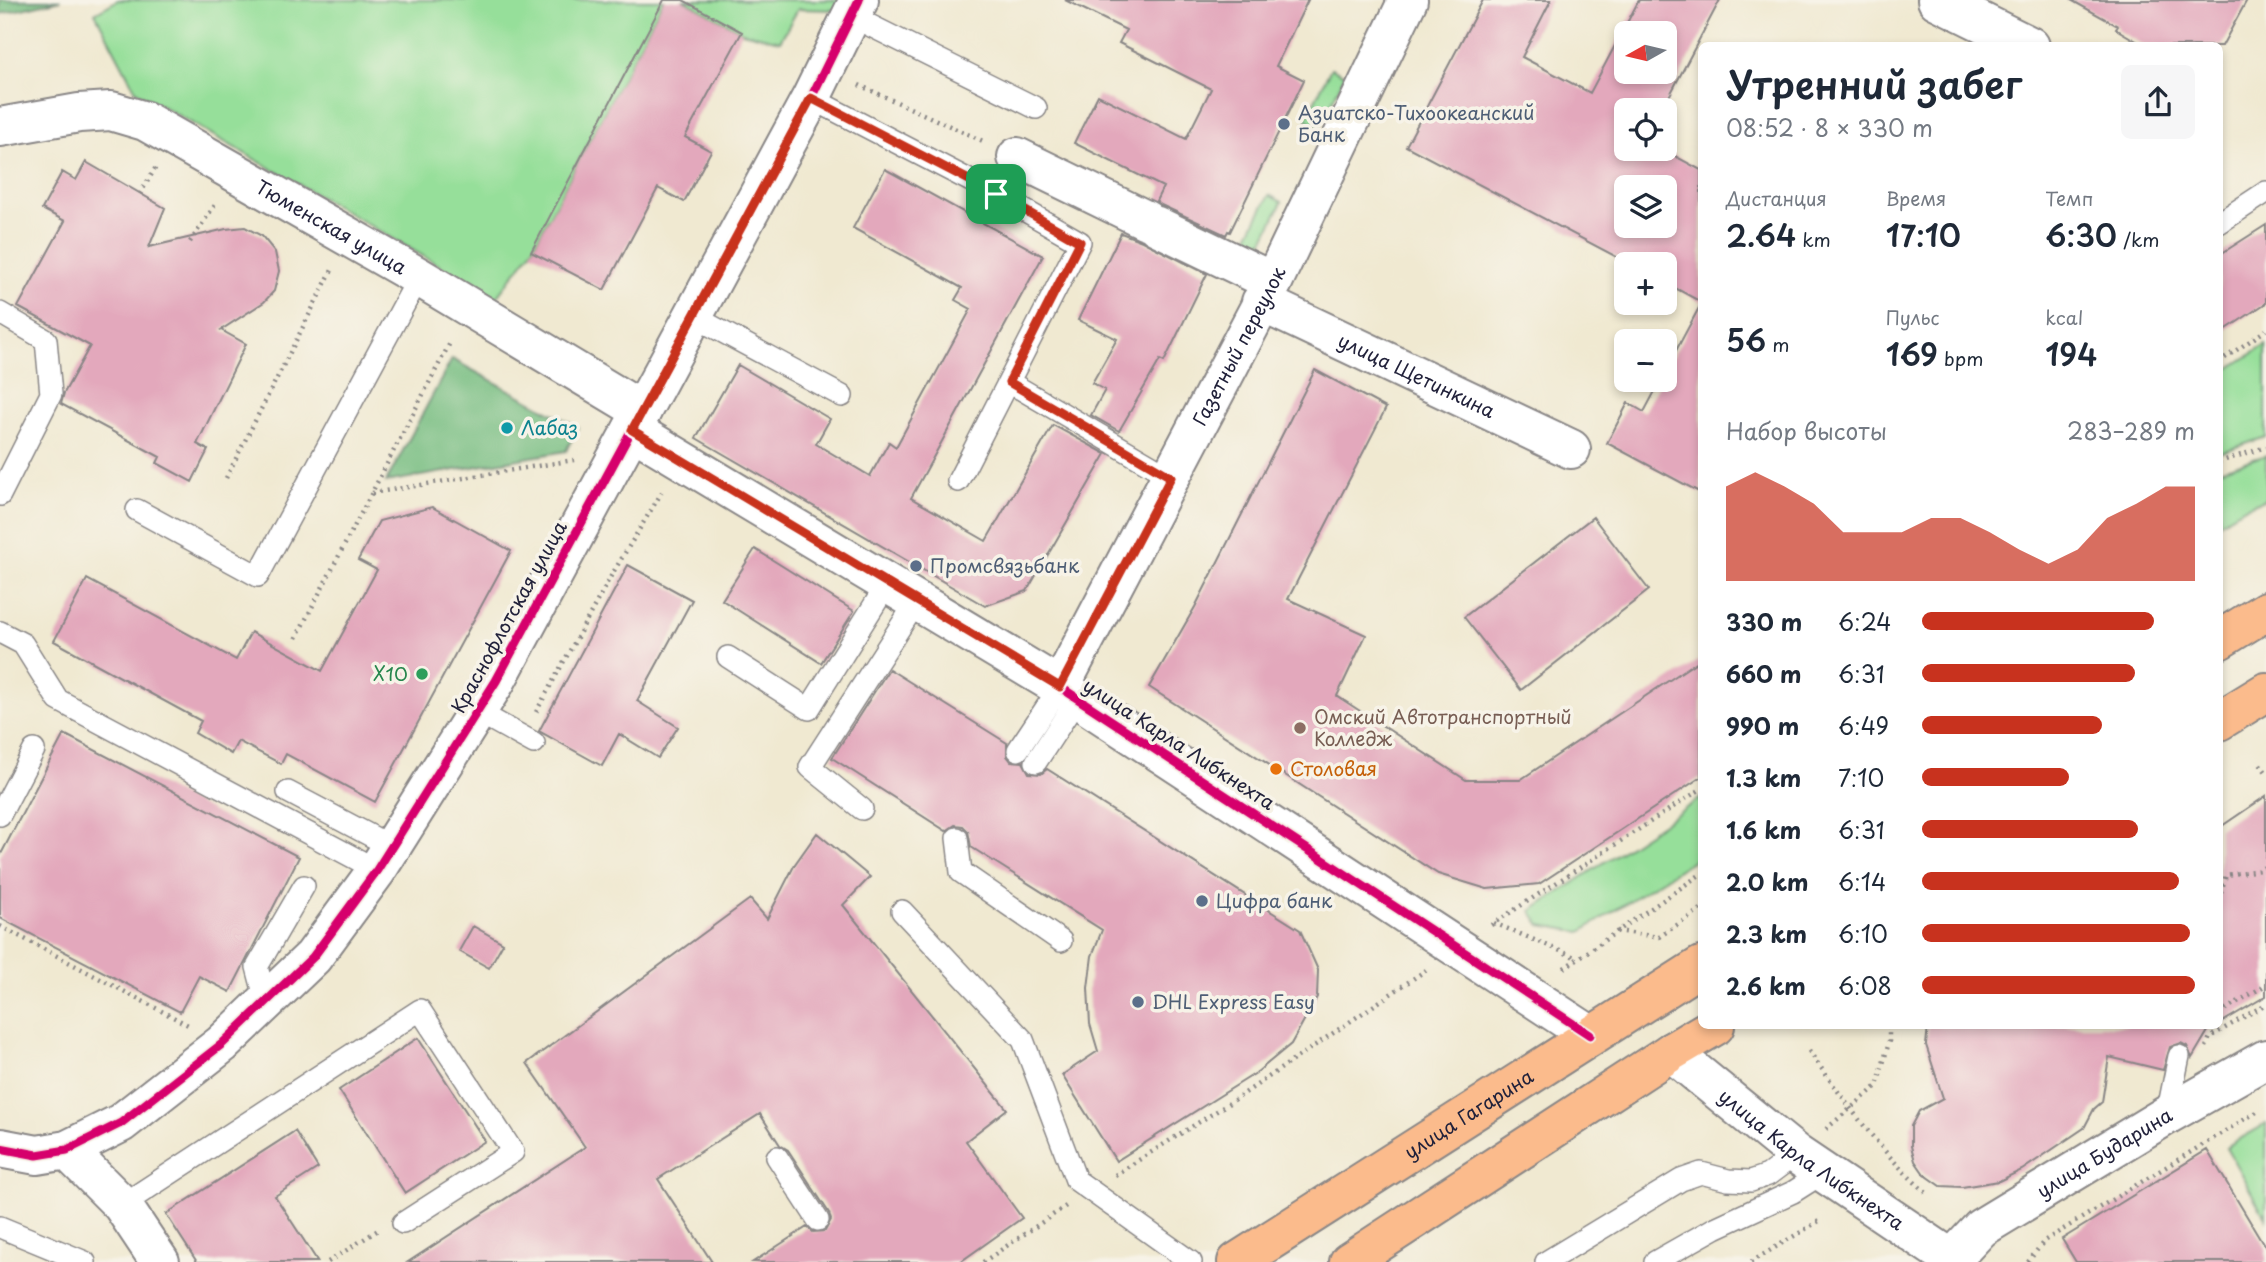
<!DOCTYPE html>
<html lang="ru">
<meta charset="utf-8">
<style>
:root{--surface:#fff;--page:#f6f6f7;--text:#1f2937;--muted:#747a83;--accent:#c8321e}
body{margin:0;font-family:"Playpen Sans",sans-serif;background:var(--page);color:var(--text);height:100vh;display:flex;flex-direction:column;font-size:26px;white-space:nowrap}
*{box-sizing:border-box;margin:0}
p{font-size:23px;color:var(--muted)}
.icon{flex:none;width:38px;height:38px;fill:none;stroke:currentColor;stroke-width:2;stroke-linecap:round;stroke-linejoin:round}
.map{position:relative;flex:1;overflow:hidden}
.details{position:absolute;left:1698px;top:42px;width:525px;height:987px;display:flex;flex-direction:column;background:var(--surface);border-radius:10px;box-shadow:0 4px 10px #0003}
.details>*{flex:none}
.needle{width:46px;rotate:262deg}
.fabs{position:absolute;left:1614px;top:21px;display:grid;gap:14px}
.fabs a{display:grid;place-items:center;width:63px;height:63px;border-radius:10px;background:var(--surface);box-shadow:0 4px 10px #0003;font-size:35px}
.pin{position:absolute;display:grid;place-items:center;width:60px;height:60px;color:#fff;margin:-30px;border-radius:14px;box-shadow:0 4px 10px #0006}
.round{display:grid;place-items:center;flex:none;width:74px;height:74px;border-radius:10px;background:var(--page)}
.headline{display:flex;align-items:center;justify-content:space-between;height:119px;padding:0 28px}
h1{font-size:38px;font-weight:600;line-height:52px}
.stats{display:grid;grid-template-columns:repeat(3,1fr);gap:10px;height:119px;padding:7px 28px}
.stats div{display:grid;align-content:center}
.stats b{font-size:30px;font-weight:600}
.stats small{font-size:19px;font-weight:400}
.stats p{font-size:19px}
.chart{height:196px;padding:14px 28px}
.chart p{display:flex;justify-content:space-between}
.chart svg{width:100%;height:126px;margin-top:7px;fill:var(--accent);opacity:.7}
ul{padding:0 28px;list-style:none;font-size:23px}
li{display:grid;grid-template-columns:112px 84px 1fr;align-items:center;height:52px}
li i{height:18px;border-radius:9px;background:var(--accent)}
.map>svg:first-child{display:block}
</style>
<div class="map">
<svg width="2266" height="1262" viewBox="0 0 2266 1262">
<rect width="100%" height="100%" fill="#f7f3e8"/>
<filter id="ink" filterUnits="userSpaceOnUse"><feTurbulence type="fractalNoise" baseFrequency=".0143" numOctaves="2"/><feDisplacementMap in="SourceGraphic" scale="14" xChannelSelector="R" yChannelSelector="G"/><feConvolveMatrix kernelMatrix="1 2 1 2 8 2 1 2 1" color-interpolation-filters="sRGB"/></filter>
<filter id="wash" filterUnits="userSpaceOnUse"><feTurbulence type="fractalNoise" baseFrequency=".00686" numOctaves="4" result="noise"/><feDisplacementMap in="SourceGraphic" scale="28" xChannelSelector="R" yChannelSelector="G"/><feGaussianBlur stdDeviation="1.57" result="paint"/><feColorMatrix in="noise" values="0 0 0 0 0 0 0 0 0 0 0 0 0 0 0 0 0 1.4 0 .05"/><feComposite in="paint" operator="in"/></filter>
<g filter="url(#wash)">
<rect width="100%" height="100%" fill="#f0e9d1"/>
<path fill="#96df9a" stroke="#5c806a" stroke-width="2" d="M118,0h546l-133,252 -35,46 -360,-207 -41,-78z
M683,0h159l-5,10 -39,-1 -18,32 -38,-9z
M1331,68l14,7 -25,51 -14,-7z
M1269,195l13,7 -21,43 -14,-7z
M2266,345v92l-47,16v-78z
M2266,455v44l-21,8 -26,16v-53z
M1701,798v57l-120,77 -40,-7 -10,-14z
M2266,1124v95l-40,-72z"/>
<path fill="#78be82" stroke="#4d705e" stroke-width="2" d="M0,0h61l-61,14z
M452,359l126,68 -12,24 -180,31z"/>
<g id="blocks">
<path fill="#e3a8bc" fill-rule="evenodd" d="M664,0h19l59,32 -57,105 26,14 -27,51 -26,-14 -54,102 -73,-38z
M1065,0h243l-32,66 28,14 -74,152 -2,-1 -2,4 -65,-30 -5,-4 7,-14 -89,-44 24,-48 88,44 25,-50 -92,-46 7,-13z
M1483,0h68l-29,57 68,36 49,-93h81l-58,110h-36v39h36l39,21v132l-37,-20v-18h-34l-224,-118zM1626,33h38v39h-38zM1626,187h38v39h-38z
M2071,0h176l-25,46h-77l-29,-17 2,-3z
M86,162l79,46 -16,39 77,-18 19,-2 17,9 13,16 4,19 -5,20 -10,11 -43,28 25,14 -49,100 11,6 -16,32 -35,-19 3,-6 -99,-53 3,-11 26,-47 -72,-39 47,-86 -23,-12 20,-37 14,8z
M885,169l158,87 -132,242 75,43 67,-116 53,29 -79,137 -42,15 -289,-168 42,-73 92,54 -14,25 54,32 19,-34 7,5 75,-138 -16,-9 7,-12 -109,-60z
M2266,225v78l-47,31v-79z
M1121,233l21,8 65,33 -43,88 -4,-2 -41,71 -28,-16 14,-25 -13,-7 25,-44 -39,-19z
M1701,304v189l-94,-50 21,-40 16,9 17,-32h3v-7z
M1315,370l71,38 -98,191 78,36 -29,61 129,84h54l181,-121v118l-162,107 -52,5 -49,-15 -289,-187 46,-80z
M432,507l79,44 -136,251 -89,-48 -5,10 -43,-23 -7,13 -36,-21 6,-12 -147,-80 33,-62 149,81 15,-28 71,39 55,-101 -19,-10 21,-39z
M1593,517l56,73 -128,100 -57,-73z
M755,549l99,62 -33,52 -99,-63z
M628,565l64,35 -55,101 41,26 -20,31 -39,-24 -17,32 -63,-35z
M889,669l118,74v13l4,5 12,1 6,11 12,1 6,-5 253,161 18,40 -1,27 -26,47 -35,29 -140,88 -54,-86 36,-24 -8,-27 -2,-36 4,-32 10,-26 -131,-83 -3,-16 -5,-5 -8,-1 -9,6 -114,-73z
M64,734l235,123 -69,135 -31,-16 -19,36 -180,-94v-62z
M2266,796v200l-47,28v-196z
M817,833l53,44 -27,28 164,204 -41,32 56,77 -62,44h-207l54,-35 6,5 12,-1 6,-11 -2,-7 -41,-63 -8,-5 -20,-31 -102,65 54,83h-304l177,-115 -58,-84 223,-164 17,20 28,-55z
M473,926l30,17 -14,25 -30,-17z
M1928,1026h283l-19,32 -5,-12 -6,-3 -11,4 -7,23 -54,-13 -7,45 -8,7 -10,19 -62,42 -23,11 -37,6 -21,-1 -17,-12 -9,-13 -4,-15v-20l8,-15 24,-13 -17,-53z
M418,1038l67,103 -80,52 -66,-103z
M295,1131l23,37 -43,28 43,66h-121l-31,-48z
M2207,1150l59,98v14h-190l-14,-23z"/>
</g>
</g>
<g filter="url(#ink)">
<use href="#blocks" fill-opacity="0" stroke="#898686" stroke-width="2"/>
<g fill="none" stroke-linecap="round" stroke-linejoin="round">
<defs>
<path id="service" d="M851,16l185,92
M811,98l185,96 84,48 -122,239
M2219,223l47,-31
M0,313l46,27 5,54 -51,101
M693,316l149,80
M1009,382l162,95
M137,510l121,66 161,-299
M0,632l23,12 35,56 319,170
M728,657l81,52 79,-126
M478,712l56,31
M1018,750l42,-63
M1036,762l41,-63
M288,792l104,55
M862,809l-52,-42 107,-166
M0,815l34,-65
M957,838l4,34 100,69
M902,911l121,129 53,140 115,82
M266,1001l-9,-34 47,-81
M2167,1115l12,-59
M777,1157l41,63
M122,1205l298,-195 93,142 -110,71
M0,1227l85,35
M1546,1262l135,-82 20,-7 27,7 23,1 17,-6 28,-21
M1655,1262l60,-34 78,-36 30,-19"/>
<g id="minor">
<path d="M1937,0l93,46"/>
<path id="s1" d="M0,127l79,-14 32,-2 34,10 274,156 223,134"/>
<path d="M1017,157l129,63"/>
<path d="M1157,226l116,56"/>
<path id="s2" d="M1261,302l310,147"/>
<path d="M632,430l428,257 530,348"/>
<path id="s3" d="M1060,687l213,-405 135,-282"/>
<path id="s4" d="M1671,1052l125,102 160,108"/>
<path d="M0,1148l37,7 30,-5 54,-27 101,-79 91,-87 64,-87 119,-189 315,-583 48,-98"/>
<path d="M67,1150l55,55 38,57"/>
<path id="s5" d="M1952,1259l29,-31 186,-113 99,-56"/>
</g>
<g id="primary">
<path d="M2219,640l47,-29"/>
<path d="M2219,721l47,-29"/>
<path id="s6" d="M1237,1262l464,-296"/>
<path d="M1349,1262l322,-210 44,-26"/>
</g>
</defs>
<use href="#service" stroke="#898686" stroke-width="24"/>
<use href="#minor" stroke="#898686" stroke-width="42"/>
<use href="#primary" stroke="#898686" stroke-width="42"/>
<path stroke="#898686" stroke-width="4.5" stroke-dasharray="2 5" stroke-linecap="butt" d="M859,85l126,57
M140,194l16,-27
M190,242l25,-37
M2219,362l47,-32
M2219,462l47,-15
M226,478l106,-208
M372,493l202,-33
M296,638l155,-297
M536,712l75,-136 51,-84
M2260,764l6,8
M2219,899l7,-24 34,-5 6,-4
M1494,923l83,35
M1491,925l210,-136
M0,926l188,99
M1617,931l42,6 42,-28
M1564,968l137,-94
M2219,1013l47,-28
M2206,1047l4,-10 56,-33
M1809,1051c36,50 72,103 120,144
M1826,1129l51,-43 12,-44v-16
M1115,1175l124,-78 187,-127
M328,1262l50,-32
M983,1262l83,-56
M1751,1262l68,-41
M2028,1262l16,-21 216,-131"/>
<use href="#service" stroke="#fff" stroke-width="21"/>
<use href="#minor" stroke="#fff" stroke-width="38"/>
<use href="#primary" stroke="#fbbb8c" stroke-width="38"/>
<defs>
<path id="cycleway" d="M632,430l428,257 530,348
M0,1148l37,7 30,-5 54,-27 101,-79 91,-87 64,-87 119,-189 315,-583 48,-98"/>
</defs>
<use href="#cycleway" stroke="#f7f3e8" stroke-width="13"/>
<use href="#cycleway" stroke="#d6006c" stroke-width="9"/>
</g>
</g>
<g fill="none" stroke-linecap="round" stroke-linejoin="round" filter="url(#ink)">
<defs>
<path id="route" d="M811,98l185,96 84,48 -71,140 162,95 -111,210 -428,-257z"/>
</defs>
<use href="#route" stroke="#fff" stroke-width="14"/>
<use href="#route" stroke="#c8321e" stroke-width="9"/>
</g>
<g fill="#5c6f8a" stroke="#f7f3e8" stroke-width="2.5">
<circle cx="1284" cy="124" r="7"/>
<circle cx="916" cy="566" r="7"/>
<circle cx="1202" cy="901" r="7"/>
<circle cx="1138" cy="1002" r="7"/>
</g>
<circle fill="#0f9aa8" stroke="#f7f3e8" stroke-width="2.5" cx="507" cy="428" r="7"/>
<circle fill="#2e9e5b" stroke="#f7f3e8" stroke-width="2.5" cx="422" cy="674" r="7"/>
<circle fill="#8d6e63" stroke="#f7f3e8" stroke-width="2.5" cx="1300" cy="728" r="7"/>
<circle fill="#e8710a" stroke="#f7f3e8" stroke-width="2.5" cx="1276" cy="769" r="7"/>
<g text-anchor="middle" stroke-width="7" stroke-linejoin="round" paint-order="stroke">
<g font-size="19" fill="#4e5e75" stroke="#f7f3e8" text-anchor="start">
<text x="1298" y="120">Азиатско-Тихоокеанский<tspan x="1298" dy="22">Банк</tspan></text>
<text x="930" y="573">Промсвязьбанк</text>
<text x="1216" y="908">Цифра банк</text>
<text x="1152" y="1009">DHL Express Easy</text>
</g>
<g font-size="19" fill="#22223b" stroke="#f7f3e8">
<text dy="7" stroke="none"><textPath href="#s1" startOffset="362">Тюменская улица</textPath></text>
<text dy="7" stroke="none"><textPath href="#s3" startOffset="385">Газетный переулок</textPath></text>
<text dy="7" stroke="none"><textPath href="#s2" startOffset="172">улица Щетинкина</textPath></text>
<text transform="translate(509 617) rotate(-61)" y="7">Краснофлотская улица</text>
<text transform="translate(1179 744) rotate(33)" y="7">улица Карла Либкнехта</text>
<text dy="7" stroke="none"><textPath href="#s6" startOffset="275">улица Гагарина</textPath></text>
<text dy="7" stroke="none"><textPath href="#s5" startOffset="187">улица Бударина</textPath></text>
<text dy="7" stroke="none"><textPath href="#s4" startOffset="177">улица Карла Либкнехта</textPath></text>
</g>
<g font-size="19" fill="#0d838f" stroke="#f7f3e8" text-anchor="start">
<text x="521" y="435">Лабаз</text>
</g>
<g font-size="19" fill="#27864d" stroke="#f7f3e8" text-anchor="end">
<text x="408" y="681">Х10</text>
</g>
<g font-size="19" fill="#785e54" stroke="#f7f3e8" text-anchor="start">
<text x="1314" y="724">Омский Автотранспортный<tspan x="1314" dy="22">Колледж</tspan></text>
</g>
<g font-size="19" fill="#c56008" stroke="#f7f3e8" text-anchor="start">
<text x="1290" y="776">Столовая</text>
</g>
</g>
</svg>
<div class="fabs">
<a><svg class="needle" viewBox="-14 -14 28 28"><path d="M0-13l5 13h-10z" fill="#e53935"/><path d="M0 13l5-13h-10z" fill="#747a83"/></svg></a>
<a><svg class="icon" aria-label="locate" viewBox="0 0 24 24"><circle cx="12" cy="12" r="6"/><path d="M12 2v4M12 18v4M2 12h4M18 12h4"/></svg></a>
<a><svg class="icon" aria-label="layers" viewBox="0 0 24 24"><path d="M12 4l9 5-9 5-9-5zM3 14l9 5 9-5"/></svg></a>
<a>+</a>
<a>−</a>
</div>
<div class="pin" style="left:996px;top:194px;background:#1e9e55"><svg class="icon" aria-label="arrive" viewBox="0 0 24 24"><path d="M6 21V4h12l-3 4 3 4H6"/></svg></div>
<section class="details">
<div class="headline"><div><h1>Утренний забег</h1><p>08:52 · 8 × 330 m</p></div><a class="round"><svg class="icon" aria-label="share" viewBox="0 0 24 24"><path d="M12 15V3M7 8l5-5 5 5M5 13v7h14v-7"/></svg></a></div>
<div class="stats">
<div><p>Дистанция</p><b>2.64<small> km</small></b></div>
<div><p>Время</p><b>17:10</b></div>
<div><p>Темп</p><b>6:30<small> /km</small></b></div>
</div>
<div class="stats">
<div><b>56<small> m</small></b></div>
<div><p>Пульс</p><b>169<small> bpm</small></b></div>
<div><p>kcal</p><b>194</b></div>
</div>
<div class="chart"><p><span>Набор высоты</span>283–289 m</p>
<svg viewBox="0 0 160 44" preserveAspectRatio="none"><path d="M0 44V11L10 6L20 11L30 17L40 27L50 27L60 27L70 22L80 22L90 27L100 33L110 38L120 33L130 22L140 17L150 11L160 11V44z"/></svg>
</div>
<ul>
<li><b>330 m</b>6:24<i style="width:85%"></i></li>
<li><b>660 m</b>6:31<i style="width:78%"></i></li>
<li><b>990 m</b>6:49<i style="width:66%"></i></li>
<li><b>1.3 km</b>7:10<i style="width:54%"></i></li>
<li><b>1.6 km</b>6:31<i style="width:79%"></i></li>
<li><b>2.0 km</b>6:14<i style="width:94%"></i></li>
<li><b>2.3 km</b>6:10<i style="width:98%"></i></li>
<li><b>2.6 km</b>6:08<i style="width:100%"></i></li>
</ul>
</section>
</div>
